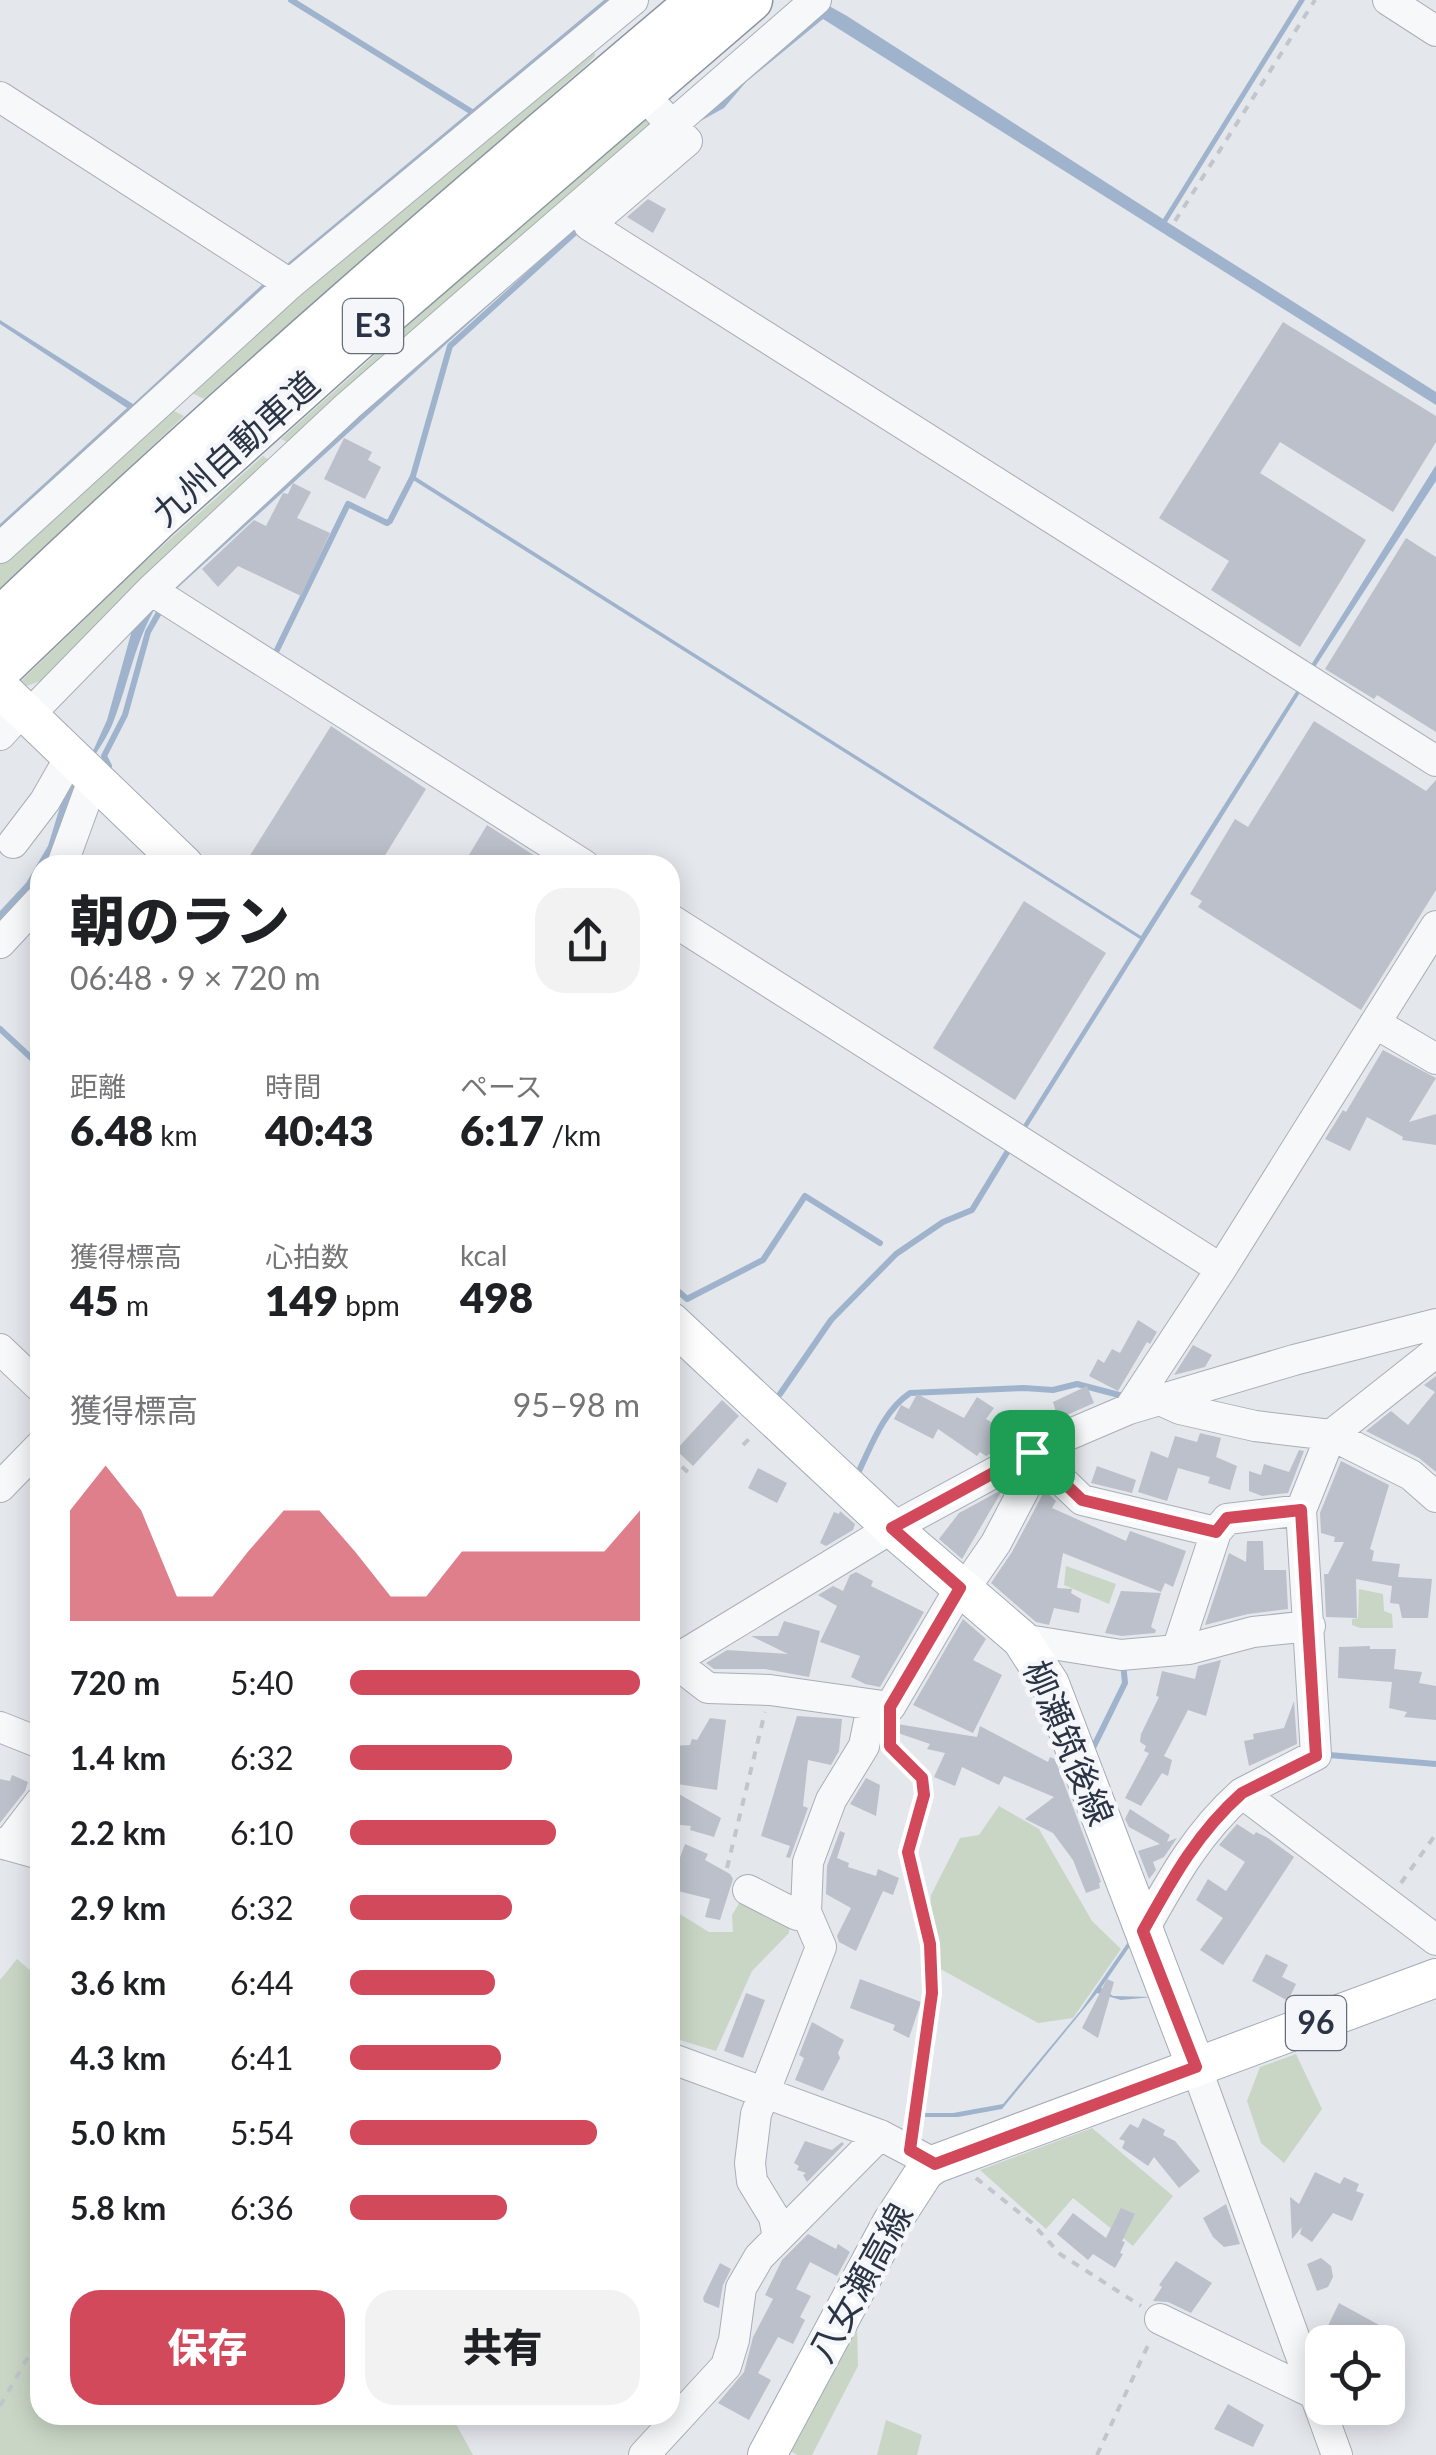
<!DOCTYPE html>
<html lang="ja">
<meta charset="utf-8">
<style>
:root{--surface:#fff;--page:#f2f2f2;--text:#202124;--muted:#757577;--accent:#d1495b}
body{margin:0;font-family:Lato,"Noto Sans JP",sans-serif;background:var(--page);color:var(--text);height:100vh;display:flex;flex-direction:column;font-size:38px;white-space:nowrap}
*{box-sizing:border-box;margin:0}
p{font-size:32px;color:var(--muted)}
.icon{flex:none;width:55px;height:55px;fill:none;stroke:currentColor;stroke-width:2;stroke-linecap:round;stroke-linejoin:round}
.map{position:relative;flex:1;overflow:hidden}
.side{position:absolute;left:30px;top:855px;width:650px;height:1570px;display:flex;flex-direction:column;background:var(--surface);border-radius:30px;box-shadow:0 5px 25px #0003}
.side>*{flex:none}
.tools{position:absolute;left:1305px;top:2325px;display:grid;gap:20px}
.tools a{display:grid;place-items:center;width:100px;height:100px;border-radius:20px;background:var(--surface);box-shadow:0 5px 25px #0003;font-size:50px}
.pin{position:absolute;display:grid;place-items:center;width:85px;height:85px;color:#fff;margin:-42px;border-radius:20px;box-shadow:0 5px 15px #0006}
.round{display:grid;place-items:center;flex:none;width:105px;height:105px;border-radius:30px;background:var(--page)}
.summary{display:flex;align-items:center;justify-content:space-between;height:170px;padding:0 40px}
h1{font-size:55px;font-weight:800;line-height:75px}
.metrics{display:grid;grid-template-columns:repeat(3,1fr);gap:15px;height:170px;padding:10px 40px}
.metrics div{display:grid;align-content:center}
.metrics b{font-size:42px;font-weight:800}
.metrics small{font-size:28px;font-weight:400}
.metrics p{font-size:28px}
.chart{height:280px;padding:20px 40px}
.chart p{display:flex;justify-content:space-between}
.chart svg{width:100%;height:180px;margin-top:10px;fill:var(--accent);opacity:.7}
.action{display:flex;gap:20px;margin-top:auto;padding:20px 40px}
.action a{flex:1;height:115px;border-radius:30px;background:var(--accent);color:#fff;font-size:40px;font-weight:800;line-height:115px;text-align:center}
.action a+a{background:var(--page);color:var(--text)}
ul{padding:0 40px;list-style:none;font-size:32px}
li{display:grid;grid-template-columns:160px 120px 1fr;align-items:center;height:75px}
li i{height:25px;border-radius:12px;background:var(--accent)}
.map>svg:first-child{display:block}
</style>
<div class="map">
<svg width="1436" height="2455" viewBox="0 0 1436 2455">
<rect width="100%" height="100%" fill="#e4e7ec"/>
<path fill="#c9d6c5" d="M594,48l1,8 -10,10 -381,333 -20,-10z
M651,115l10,12 -362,321 -18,-9 244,-218z
M166,407l18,9 -184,173v-34z
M263,456l9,6 -226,217 -19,7 -7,-4 119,-115z
M1066,1566l50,18 -7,20 -45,-19z
M1359,1589l24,5 1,17 8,3 1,14h-33l-8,-3v-6l6,-1z
M999,1806l40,23 53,92 29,28 -48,69 -35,5 -101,-56 -8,-41 2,-31 29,-57 19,-3z
M745,1894l45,22 -1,17 -37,38 -36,80 -46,-14v-129l39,24h24l-1,-17z
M17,1959l23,20v436h411l22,40h-473v-475z
M1296,2054l26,55 -38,54 -23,-20 -14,-42 13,-34z
M1092,2128l81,68 -40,50 -60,-48 -27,31 -66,-59z
M857,2325l1,41 -46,89h-14l-8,-4z
M886,2420l36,15 -5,20h-40z"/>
<path fill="#9fb4cc" d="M604,0h6l-321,266 -1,-3z
M1299,0h6l-138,222 269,170v13l-613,-386 -77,63 -22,26 -29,16 -119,102 -403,366 -12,-6 661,-579h9l16,9 316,203z
M265,282l2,2 -267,249v-9l127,-116 -127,-84v-4l133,84z
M1436,465v16l-121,186 -4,-2z
M411,474l730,462 156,-246 4,1 -276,440 -3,-4 118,-188 -730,-461z
M157,605c-22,36 -28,76 -43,115 -10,27 -31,48 -42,74 -9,24 -13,49 -28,71h-4c-3,22 -26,40 -40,57v-11l26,-28 22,-37 19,-62 26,-33 14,-31 27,-97z
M1133,1935l4,1 -36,52 12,8 40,1 -32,3 -24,-7 -95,116 -44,8h-37v-4h32l50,-9 78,-94z"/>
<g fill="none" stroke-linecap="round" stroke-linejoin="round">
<path stroke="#9fb4cc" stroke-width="6" d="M291,0l181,112
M274,656l74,-152 39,19 3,-2 23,-45 37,-130 130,-118
M109,766l-5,-10 21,-41 23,-83 13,-23
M0,1029l40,37
M670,1284l17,15 76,-39 42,-64 75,47
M780,1394l51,-74 65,-66 47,-32 29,-12 39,-64
M857,1475c14,-28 26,-64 53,-82l114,-5 29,2 24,-6 46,12
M1091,1752l34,-69 -2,-20
M1329,1755l107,9"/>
</g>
<path fill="#bbc0ca" d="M648,199l18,10 -13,24 -26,-16z
M1283,322l153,94v26l-43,70 -113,-70 -20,31 106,67 -66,107 -89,-57 18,-29 -70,-43z
M344,438l28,14 -4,8 13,7 -16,32 -41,-20z
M293,483l18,9 -14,26 33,15 -29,63 -63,-30 -20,21 -16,-18 52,-49 12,6 17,-33 5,1z
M1406,538l30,19v175l-59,-37 -3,4 -49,-30z
M1314,721l112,70 10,-11v110l-75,120 -163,-103 4,-6 -12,-7 45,-75 13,8z
M331,726l95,63 -47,76h-135z
M487,825l62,40h-86z
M1024,901l82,52 -91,147 -82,-52z
M1383,1050l53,28 -27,44 27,-8v31l-34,-5 1,-3 -36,-20 -17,34 -25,-12 18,-29 3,2z
M1138,1320l19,12 -7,12 -3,-2 -29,49 -29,-15 9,-17 6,4 8,-14 8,4z
M1193,1345l19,10 -7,12 -31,8z
M1436,1376v96l-17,-14 -53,-27 25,-20 17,14 27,-33 -11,-7z
M1087,1386l7,17 -36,16 -5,-17z
M917,1394l47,24 13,-21 17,11 -8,11 28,17v5l-28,15 -6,-4 -3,4 -39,-27 -5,10 -39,-20 7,-14 8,4z
M722,1400l17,16 -46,50 -17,-16z
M1200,1433l21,5 -5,19 21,9 -7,24 -22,-7 2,-6 -32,-9 -11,33 -29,-9 13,-41 17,7 7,-22 22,6z
M1299,1450l5,1 -16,42 -26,3 -13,-5v-20l12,4 3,-11 25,8z
M1341,1461l48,24 -19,64 4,2 -2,10 28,3 -2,13 34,2 -4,39h-26l-3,-14 -9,-1 2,-17 -36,-7 1,39 -31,-1 -2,-43h4l16,-32h-10l1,-5 -14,-4 -1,-20z
M1097,1466l39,14 -4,13 -41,-10z
M758,1468l29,15 -10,20 -29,-15z
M1003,1489l-41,70 -23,-20 20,-26z
M1045,1490l11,11 -4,7 74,33 4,-10 56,20 -13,36 -8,-4 -4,9 -98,-39 -6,35 15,1 -1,4 10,6 -2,14 -25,-5 -5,17 -13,-3 -45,-39 21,-31z
M840,1511l15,13 -2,6 -27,16 -6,-3 14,-31 5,2z
M1247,1541h16l1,29h22l2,39 -40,5 -43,11 24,-72 17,9z
M856,1572l17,9 -2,5 53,26 -44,75 -15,-3 -14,-7 9,-21 -40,-14 17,-36 -19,-11 15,-9 10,5 7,-16z
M1121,1591l40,2 -10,34 5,3 -1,3 -33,3 -17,-3z
M963,1619l23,20 -13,21 29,15 -29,58 -60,-28z
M784,1621l36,10 -11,46 -44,-8h-51l-8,-6 21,-13 61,4 -37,-18h27z
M1370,1646v3h26l-2,20 28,3 -3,11 17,3v34l-32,-3 3,-5 -18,-4 3,-26 -54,-4 1,-31z
M1221,1660l-15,56 -18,-6 -24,46 8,4 -4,16 -6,-3 -21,33 -16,-8 24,-45 -5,-2 2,-5 -6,-4 1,-8 18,-37 -3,-1 6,-25 33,8 3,-13z
M1294,1701l3,43 -48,22 -5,-25 10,-2 -1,-5 31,-6z
M797,1716l45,3 -3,32 -8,14 -23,-5 -5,46 5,2 -18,50 -4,-1 4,-11 -29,-10z
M710,1718l16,2 -9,70 -47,-7v-37l20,-1 2,-6 5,1z
M897,1724l80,13 3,-11 68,36 2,-5 5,2 46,123 -2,1 1,5 -14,5 -13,-33 -20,-27 -28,-14 29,-22 -50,-21 -5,9 -37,-18 -7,19 -21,-9 11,-24 -18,-4 3,-5 -35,-12z
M12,1775l16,7 -3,9 -25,32v-44l10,2z
M866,1778l14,7 -4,31 -26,-12z
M677,1793l44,25 -7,19 -24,-7 1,-4 -19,-2z
M1130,1809l40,26 -3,7 10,-4 -13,19 -11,5 3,8 -7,9 -11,-28 22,-7 -31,-17 -4,-8z
M1237,1824l17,11 2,-3 12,6 26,19 -71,108 -23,-15 23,-32 -27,-18 12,-21 18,12 19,-29 -26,-17z
M840,1831l5,2 -8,25 12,5 -1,4 28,9 2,-7 21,9 -6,17 -10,-4 -27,60 -17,-9 -2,-6 14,-28 -25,-14 1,-28z
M685,1844l23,10 -3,6 25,14 3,5 -13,41 -15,-3 5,-18 -40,-10v-30l8,4z
M1266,1954l22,11 -6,12 14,7 -8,17 -36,-20z
M860,1979l61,23 -12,36 -16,-8 2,-5 -45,-17z
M1107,1979l7,3 -16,56 -16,-10z
M746,1993l19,7 -22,58 -19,-7z
M812,2022l32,18 -6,13 2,5 -17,33 -28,-11 9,-22 -5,-3z
M1143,2118l22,12 -2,5 12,6 25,30 -21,17 -25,-31 -6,9 -26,-18 3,-7 -6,-2 11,-15 8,4z
M805,2141l27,9 10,-8 2,2 -37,38 -4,-7 3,-2 -9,-3 2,-4 -5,-3z
M1315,2172l25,12 4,-7 15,7 -3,7 8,3 -12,27 -19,-8 -21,29 -12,-8 2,-7 -10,12 -2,-42 9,7z
M1226,2204l14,40 -16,3 -11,-10 -10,-19z
M1121,2208l14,6 -13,27 3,1 -5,11 3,1 -8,14 -22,-14 -5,6 -31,-26 16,-21 33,25z
M808,2234l28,15 2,-5 12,8 -13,24 -27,-14 -14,27 15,7 -11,21 5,3 -12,24 -15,-7 -20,36 13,7 -22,40 -31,-17 26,-31 9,-35 20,-38 -8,-4 17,-35z
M1321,2258l10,8 2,11 -5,10 -11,4 -10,-27z
M1176,2261l36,22 -21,30 -23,-11 -15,-1 9,-14 -3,-2z
M720,2263l11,6 -8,16 -4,23 -15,-6 -1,-4z
M1339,2303l51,28 -6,11h-57l5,-12 -5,-2z
M1228,2404l36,21 -11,22 -39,-18z"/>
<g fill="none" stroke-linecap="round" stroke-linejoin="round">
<defs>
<path id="minor" d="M1388,0l48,31
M0,97l290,187
M655,107l32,34 -98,84 847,536
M0,548l290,-264 343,-284
M151,590l433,275
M28,716l123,-126 197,-184 468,-406
M0,735l23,-25
M13,843l32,-42 25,-44
M62,865l31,-85
M670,919l551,350
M0,943l40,-43
M1375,1023l61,36
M0,1349l40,38
M1160,1400l20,9 75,17 76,9 80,40 25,22
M1129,1409l92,-140 215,-343
M1032,1452l50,48 134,32
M0,1487l40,-41
M963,1591l33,-48 44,-84
M1021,1639l100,16 68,-6 64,-17 57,-6
M1177,1650l39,-118 11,-13 74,-9
M673,1661l35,27 62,2 120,17 70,-119
M670,1663l222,-135 155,-84 82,-35 165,-49 142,-36
M0,1727l40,16
M1242,1793l194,147
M0,1843l40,11
M7,1845l33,-43
M748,1890l49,25 9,-3
M1143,1931c29,-52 54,-98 99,-138l74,-38 -15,-245 30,-75 105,-83
M670,2058l210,77 55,29
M1196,2067l141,388
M778,2237l-4,-20 -22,-36 -2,-18 6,-49 65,-167 -15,-35 2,-50 23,-62 33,-54 8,-39
M1160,2319l157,76
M644,2455l82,-89 8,-26 7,-52 18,-31 121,-122"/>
<path id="major" d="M0,688l184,177
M670,1321l222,207 129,111 29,45 146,383
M767,2455l125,-233 33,-51 10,-7 501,-186"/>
<path id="highway" d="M0,619c225,-215 461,-418 699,-619
M0,669l158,-151 195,-175 398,-343"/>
</defs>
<use href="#minor" stroke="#a9aeb7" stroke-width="32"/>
<use href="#major" stroke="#a3abb8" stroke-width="40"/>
<use href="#highway" stroke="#8b94a3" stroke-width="45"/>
<path stroke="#c2c5cb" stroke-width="4" stroke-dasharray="8 8" stroke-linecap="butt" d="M1175,221l140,-221
M743,1445l11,-11
M670,1456l20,18
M890,1745l31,32 3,18 -16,57 22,92 2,49 -18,133
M727,1868l38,-156
M1401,1883l35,-49
M976,2178l55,44 29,32 81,52
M0,2406l40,-70
M1097,2455l54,-116"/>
<use href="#minor" stroke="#f7f8fa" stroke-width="30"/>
<use href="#major" stroke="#fff" stroke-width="38"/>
<use href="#highway" stroke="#fff" stroke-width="42"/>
</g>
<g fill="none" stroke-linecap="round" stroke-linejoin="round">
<defs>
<path id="route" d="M1032,1452l50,48 134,32 11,-14 74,-8 15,246 -74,37c-45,40 -70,86 -99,138l53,136 -261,97 -25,-14 22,-157 -2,-49 -22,-92 16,-57 -2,-17 -32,-32v-39l70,-119 -68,-60z"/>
</defs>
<use href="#route" stroke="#fff" stroke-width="20"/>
<use href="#route" stroke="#d1495b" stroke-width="12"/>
</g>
<g text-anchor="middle" stroke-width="9" stroke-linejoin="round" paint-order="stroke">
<g fill="#f4f6f9" stroke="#676e7b" stroke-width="2.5">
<rect x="343" y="299" width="60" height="54" rx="8"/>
<rect x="1286" y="1996" width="60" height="54" rx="8"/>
</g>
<g font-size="32" font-weight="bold" fill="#2b3445">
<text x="373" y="337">E3</text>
<text x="1316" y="2034">96</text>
</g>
<g font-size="35" fill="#2b3445" stroke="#f4f6f9">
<text transform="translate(236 449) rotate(-42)" y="12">九州自動車道</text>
<text transform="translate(1068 1743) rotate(67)" y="12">柳瀬筑後線</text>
<text transform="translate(861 2283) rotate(-61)" y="12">八女瀬高線</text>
</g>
</g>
</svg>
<div class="tools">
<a><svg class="icon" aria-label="locate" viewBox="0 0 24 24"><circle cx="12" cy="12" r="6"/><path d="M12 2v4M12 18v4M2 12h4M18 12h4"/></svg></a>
</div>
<div class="pin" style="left:1032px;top:1452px;background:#1e9e55"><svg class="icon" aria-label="arrive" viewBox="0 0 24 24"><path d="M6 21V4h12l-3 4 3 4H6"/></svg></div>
<section class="side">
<div class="summary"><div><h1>朝のラン</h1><p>06:48 · 9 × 720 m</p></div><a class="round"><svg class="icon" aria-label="share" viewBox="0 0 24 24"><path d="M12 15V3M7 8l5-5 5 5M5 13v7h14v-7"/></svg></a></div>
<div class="metrics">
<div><p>距離</p><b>6.48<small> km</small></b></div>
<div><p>時間</p><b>40:43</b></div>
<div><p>ペース</p><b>6:17<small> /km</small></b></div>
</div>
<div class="metrics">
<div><p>獲得標高</p><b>45<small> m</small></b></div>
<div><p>心拍数</p><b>149<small> bpm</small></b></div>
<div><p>kcal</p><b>498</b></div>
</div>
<div class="chart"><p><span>獲得標高</span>95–98 m</p>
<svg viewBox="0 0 160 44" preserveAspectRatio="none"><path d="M0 44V17L10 6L20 17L30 38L40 38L50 27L60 17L70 17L80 27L90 38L100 38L110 27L120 27L130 27L140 27L150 27L160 17V44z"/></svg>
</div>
<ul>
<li><b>720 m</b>5:40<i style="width:100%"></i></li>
<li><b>1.4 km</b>6:32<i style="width:56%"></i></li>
<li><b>2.2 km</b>6:10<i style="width:71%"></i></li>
<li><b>2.9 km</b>6:32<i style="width:56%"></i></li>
<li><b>3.6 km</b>6:44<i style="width:50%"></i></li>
<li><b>4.3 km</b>6:41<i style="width:52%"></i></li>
<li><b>5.0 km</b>5:54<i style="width:85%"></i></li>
<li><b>5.8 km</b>6:36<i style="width:54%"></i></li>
</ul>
<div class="action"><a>保存</a><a>共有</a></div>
</section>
</div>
